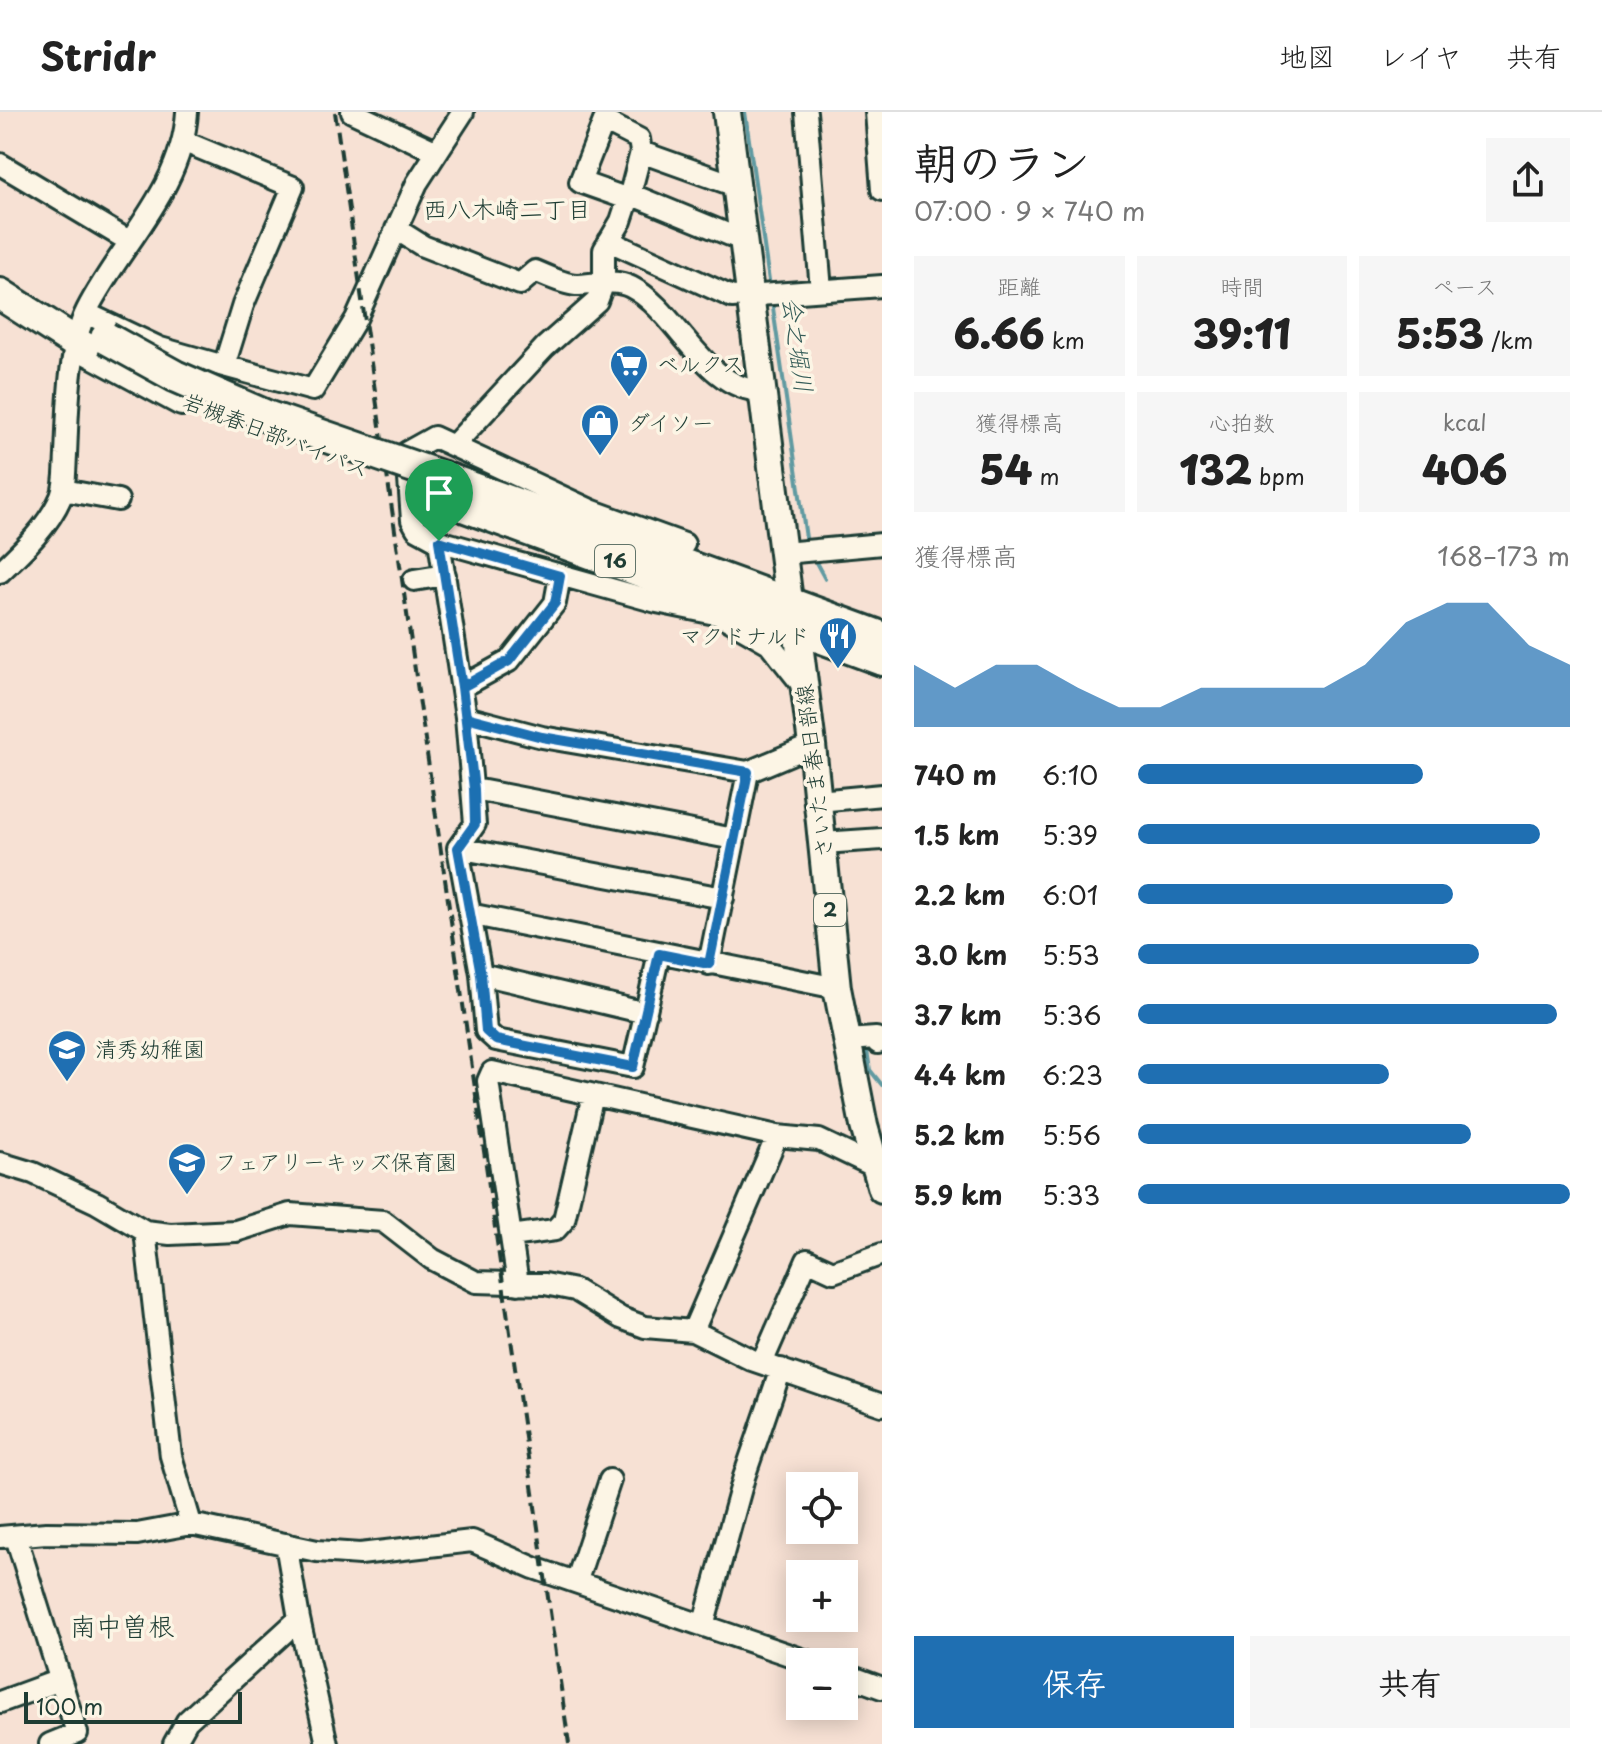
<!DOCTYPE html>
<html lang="ja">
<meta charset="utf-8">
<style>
:root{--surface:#fff;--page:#f6f6f6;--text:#222;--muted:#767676;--line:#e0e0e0;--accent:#1f6fb2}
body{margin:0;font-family:"Playpen Sans","Klee One",sans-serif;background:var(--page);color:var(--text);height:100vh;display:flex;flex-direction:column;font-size:30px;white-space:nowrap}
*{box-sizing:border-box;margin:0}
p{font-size:26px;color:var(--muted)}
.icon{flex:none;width:44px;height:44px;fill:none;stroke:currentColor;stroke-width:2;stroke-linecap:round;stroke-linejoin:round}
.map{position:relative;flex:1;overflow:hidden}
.details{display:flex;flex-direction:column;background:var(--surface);width:720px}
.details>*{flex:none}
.fabs{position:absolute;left:786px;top:1360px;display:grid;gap:16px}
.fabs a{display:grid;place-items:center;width:72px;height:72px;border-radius:0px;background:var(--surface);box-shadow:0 4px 20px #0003;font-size:40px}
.scale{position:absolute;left:24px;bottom:20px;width:218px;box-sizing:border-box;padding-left:8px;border:4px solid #1f3d34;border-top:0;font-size:22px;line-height:28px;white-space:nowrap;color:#1f3d34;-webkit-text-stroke:6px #fcf5e5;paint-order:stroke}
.pin{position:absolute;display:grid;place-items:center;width:68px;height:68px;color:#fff;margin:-82px -34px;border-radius:50% 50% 50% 0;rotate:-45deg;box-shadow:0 0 8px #0007}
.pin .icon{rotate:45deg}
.round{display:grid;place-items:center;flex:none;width:84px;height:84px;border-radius:0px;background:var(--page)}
.summary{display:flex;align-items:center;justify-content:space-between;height:136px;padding:0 32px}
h1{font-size:44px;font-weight:800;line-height:60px}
.figures{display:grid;grid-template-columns:repeat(3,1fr);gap:12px;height:136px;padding:8px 32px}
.figures div{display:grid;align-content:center;border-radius:0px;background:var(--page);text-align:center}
.figures b{font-size:40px;font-weight:800}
.figures small{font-size:22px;font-weight:400}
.figures p{font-size:22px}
.chart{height:224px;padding:16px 32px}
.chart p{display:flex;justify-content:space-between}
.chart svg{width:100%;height:144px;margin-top:8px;fill:var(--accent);opacity:.7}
.action{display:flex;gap:16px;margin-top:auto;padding:16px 32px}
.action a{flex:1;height:92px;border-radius:0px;background:var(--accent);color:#fff;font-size:32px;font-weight:800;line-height:92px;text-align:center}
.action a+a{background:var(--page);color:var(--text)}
ul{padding:0 32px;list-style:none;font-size:26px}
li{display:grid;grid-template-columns:128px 96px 1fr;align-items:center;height:60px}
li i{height:20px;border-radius:10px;background:var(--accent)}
header{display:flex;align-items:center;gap:48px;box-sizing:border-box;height:112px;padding:0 40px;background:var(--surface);border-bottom:2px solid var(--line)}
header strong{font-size:38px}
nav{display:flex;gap:44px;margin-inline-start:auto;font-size:28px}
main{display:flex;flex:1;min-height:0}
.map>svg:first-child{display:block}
</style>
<header>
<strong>Stridr</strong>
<nav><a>地図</a><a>レイヤ</a><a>共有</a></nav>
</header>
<main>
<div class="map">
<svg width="882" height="1632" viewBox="0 0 882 1632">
<rect width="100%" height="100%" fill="#f7e1d4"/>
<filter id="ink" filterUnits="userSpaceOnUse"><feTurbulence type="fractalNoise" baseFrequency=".0125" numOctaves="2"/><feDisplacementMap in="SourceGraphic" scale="16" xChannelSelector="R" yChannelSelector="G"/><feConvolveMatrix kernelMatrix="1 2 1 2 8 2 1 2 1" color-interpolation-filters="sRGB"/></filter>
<g filter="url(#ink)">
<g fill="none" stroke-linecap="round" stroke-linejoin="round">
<path stroke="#609aa1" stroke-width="4" d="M745,0l25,176
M772,189l35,244
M813,445l12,22
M866,932l4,26 12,15"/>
<defs>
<path id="minor" d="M352,0l85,40
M806,0l15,178
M876,0l6,78
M185,30l108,45 -50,118 -19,61 89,24 43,-71 61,-136 46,-71
M641,40l95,34
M0,52l129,77
M628,87l-48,-17 24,-61 35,18 2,13 -11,42
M396,117l27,17 97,38 15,-13c12,5 28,13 41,14 18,0 38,-7 55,2 47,24 73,104 133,104
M609,129l123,56 150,-11
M86,201l74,35 64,18
M455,332l90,-97 52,-46 7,-19v-32l17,-29 9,-27 112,46
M63,378l55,10
M439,429l-22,-12 -5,-9 -5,-68 27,-15 159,74 91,33
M784,441l98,-9
M0,460c23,-22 48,-45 61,-75 5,-13 4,-29 5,-42 2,-42 2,-108 21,-145 34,-67 95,-120 100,-198
M414,468l31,-5
M462,575l47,-26 46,-58 5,-27
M466,605l-27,-176 218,61 63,13 49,28 35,44
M474,677l260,50
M818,689l64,-6
M823,731l59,-4
M458,736l265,50
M469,802l368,74
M659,842l-26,113 -137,-27 -10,-9 -5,-57 -23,-126 17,-24 -9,-107 76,20 206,35 64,-27
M709,852l39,-192
M481,862l165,39
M847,928l29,-2 2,5
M0,1051l33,10 64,30 48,28 25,3 66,-3 54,-17 93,7 49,38 44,23 69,2 30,6 46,28 24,9 48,4 59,29 130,45
M145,1119l26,225 20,68
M511,1124l44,-6 9,-10 29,-125
M518,1172l-30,-203 4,-9 285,64 42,4 63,30
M693,1219l84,-195
M762,1251l45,-103 26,12 49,-18
M0,1425l46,-4 91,1 54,-10 126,27 43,3 112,-13 62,27 276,94
M16,1425l61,196 -27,11
M286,1432l13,75 28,125
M577,1468l33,-100
M704,1511l40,-146 37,-108
M844,1562l38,14
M0,1590l60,-22
M174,1632l13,-23 112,-102"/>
<path id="major" d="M727,0l62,489 8,27 15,117 25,243 27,138 18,63"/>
<path id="highway" d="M0,182l78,50 104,56
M443,365l439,160
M433,383l449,165"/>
</defs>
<use href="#minor" stroke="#1f3d34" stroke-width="26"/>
<use href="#major" stroke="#1f3d34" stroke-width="32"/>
<use href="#highway" stroke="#1f3d34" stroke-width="36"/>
<use href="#minor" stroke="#fcf5e5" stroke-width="20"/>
<use href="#major" stroke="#fcf5e5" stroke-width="26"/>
<use href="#highway" stroke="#fcf5e5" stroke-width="30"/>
<path stroke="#1f3d34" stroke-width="4" stroke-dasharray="12 6" stroke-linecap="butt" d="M335,0l234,1632"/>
<defs>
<path id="highway-bridge" d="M106,226l69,38 94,41 174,60"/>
</defs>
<use href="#highway-bridge" stroke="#1f3d34" stroke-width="36" stroke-linecap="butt"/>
<use href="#highway-bridge" stroke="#fcf5e5" stroke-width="30"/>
</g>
</g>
<g fill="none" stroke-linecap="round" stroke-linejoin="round" filter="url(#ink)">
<defs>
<path id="route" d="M439,429l23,146 12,102 1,35 -17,24 23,126 5,57 10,9 137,27 26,-113 50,10 39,-192 -206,-35 -76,-20 -4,-30 47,-26 46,-58 5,-27 -121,-35"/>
</defs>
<use href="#route" stroke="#fff" stroke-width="16"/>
<use href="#route" stroke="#1f6fb2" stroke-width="10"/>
</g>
<defs>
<symbol id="supermarket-pin" viewBox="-11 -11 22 30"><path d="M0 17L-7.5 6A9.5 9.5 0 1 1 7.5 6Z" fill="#1f6fb2" stroke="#fcf5e5"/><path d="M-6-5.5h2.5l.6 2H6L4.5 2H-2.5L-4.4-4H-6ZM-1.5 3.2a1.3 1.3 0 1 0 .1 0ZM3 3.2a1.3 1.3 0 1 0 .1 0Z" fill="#fff"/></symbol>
<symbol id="shop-pin" viewBox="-11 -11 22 30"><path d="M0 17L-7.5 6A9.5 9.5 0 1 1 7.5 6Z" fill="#1f6fb2" stroke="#fcf5e5"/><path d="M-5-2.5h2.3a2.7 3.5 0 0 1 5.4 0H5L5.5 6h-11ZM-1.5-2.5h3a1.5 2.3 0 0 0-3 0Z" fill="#fff"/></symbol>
<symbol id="restaurant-pin" viewBox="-11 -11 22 30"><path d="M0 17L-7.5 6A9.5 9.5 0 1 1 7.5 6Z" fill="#1f6fb2" stroke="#fcf5e5"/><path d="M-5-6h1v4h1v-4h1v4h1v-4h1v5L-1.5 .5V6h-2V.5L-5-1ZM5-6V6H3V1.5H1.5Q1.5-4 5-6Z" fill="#fff"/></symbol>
<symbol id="school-pin" viewBox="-11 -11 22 30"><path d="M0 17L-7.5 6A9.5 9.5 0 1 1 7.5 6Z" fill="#1f6fb2" stroke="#fcf5e5"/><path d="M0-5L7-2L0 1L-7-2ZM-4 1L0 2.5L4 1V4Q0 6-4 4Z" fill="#fff"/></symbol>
</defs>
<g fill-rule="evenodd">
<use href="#supermarket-pin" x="607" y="230" width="44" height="60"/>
<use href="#shop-pin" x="578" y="289" width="44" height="60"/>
<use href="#restaurant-pin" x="816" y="502" width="44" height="60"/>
<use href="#school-pin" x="45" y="915" width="44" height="60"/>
<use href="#school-pin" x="165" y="1028" width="44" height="60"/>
</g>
<g text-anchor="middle" stroke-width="7" stroke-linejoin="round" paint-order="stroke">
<g fill="#fcf5e5" stroke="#617469" stroke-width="2">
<rect x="595" y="433" width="40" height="32" rx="6"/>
<rect x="814" y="782" width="32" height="32" rx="6"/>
</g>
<g font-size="20" font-weight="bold" fill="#1f3d34">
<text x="615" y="456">16</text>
<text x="830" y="805">2</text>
</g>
<g font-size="22" fill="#1f3d34" stroke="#fcf5e5" text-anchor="start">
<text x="657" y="260">ベルクス</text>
<text x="628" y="319">ダイソー</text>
<text x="810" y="532" text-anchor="end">マクドナルド</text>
<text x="95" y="945">清秀幼稚園</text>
<text x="215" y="1058">フェアリーキッズ保育園</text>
</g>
<g font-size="22" fill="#1f3d34" stroke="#fcf5e5">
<text transform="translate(276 323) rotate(21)" y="8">岩槻春日部バイパス</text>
<text transform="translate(814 659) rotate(-97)" y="8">さいたま春日部線</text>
</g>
<g font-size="24" fill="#1f3d34" stroke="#fcf5e5">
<text x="507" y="106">西八木崎二丁目</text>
</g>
<g font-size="24" font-style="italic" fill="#355c58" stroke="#fcf5e5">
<text transform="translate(797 233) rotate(82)" y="8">会之堀川</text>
</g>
<g font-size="26" fill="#1f3d34" stroke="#fcf5e5">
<text x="122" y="1524">南中曽根</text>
</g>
</g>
</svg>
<div class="fabs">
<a><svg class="icon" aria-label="locate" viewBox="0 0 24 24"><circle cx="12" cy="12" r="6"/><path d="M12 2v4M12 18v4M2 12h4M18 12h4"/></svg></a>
<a>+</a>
<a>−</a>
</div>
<div class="scale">100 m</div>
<div class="pin" style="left:439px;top:429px;background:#1e9e55"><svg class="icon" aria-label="arrive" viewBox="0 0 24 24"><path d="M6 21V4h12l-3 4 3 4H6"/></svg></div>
</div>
<section class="details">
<div class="summary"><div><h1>朝のラン</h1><p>07:00 · 9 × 740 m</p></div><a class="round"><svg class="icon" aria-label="share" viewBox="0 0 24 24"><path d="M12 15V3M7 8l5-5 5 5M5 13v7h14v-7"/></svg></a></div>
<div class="figures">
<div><p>距離</p><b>6.66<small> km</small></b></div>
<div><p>時間</p><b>39:11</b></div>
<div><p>ペース</p><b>5:53<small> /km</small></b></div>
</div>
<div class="figures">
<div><p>獲得標高</p><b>54<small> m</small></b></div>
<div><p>心拍数</p><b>132<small> bpm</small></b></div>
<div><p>kcal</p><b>406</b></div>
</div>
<div class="chart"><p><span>獲得標高</span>168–173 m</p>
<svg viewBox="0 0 160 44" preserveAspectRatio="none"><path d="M0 44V25L10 32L20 25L30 25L40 32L50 38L60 38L70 32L80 32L90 32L100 32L110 25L120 12L130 6L140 6L150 19L160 25V44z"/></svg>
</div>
<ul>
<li><b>740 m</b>6:10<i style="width:66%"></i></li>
<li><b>1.5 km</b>5:39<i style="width:93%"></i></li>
<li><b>2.2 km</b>6:01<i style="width:73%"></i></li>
<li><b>3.0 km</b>5:53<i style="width:79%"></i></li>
<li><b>3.7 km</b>5:36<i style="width:97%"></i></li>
<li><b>4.4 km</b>6:23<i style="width:58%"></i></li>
<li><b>5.2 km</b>5:56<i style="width:77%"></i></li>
<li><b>5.9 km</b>5:33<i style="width:100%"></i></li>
</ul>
<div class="action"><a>保存</a><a>共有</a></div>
</section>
</main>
